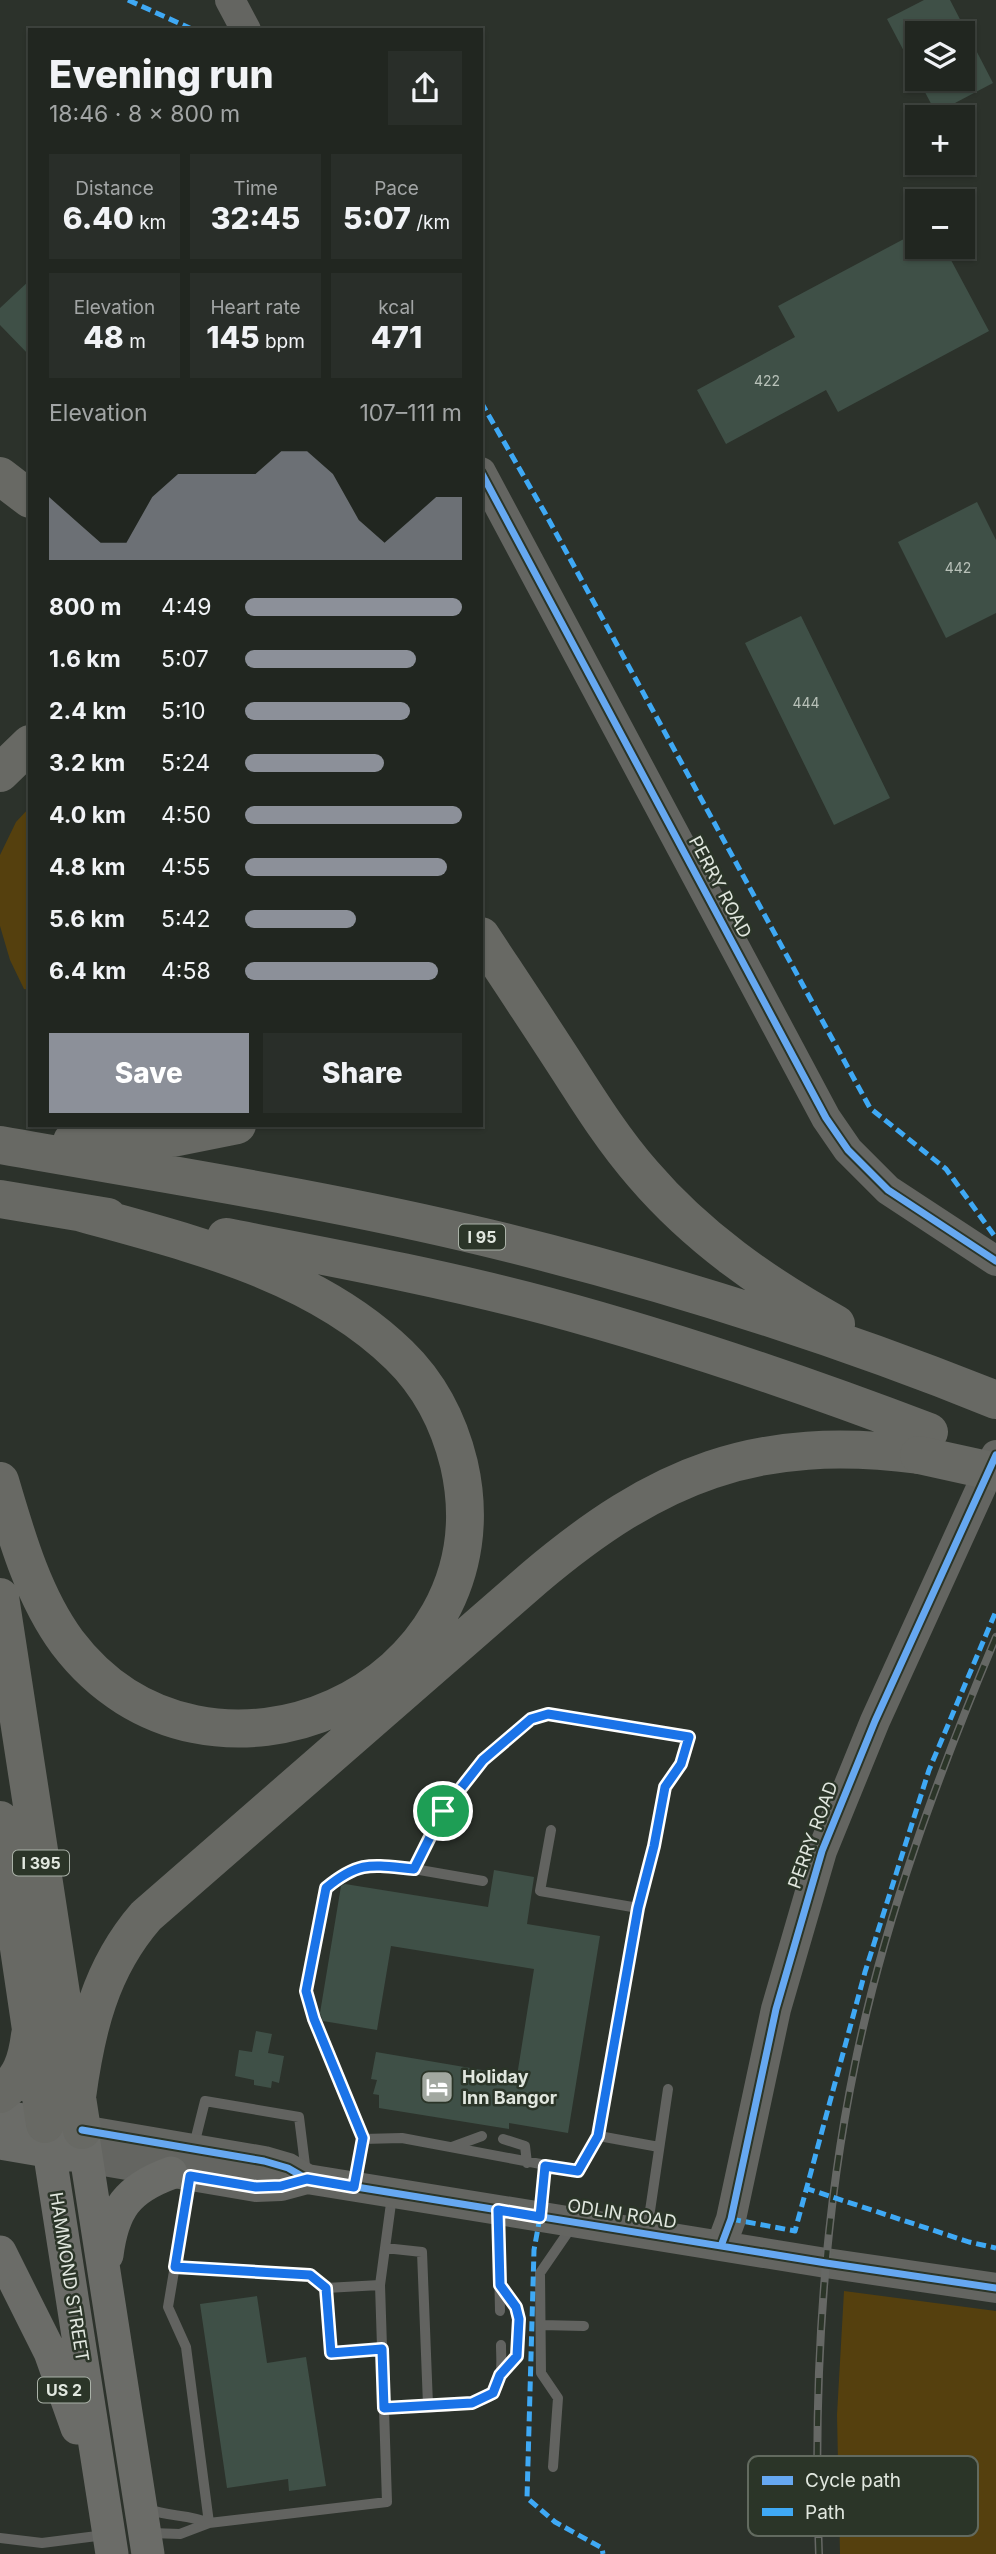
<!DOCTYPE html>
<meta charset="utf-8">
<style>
:root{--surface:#212620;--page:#292e29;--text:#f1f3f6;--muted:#a2a5a5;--line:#3e433e;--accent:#8c9099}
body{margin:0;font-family:Inter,sans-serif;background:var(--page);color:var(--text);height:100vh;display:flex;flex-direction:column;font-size:26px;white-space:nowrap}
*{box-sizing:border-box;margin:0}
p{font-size:23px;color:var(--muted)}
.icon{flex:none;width:38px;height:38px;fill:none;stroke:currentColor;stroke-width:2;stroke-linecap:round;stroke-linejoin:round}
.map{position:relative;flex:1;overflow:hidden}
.side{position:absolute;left:28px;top:28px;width:455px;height:1099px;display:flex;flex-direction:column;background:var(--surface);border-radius:0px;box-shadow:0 2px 5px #0004,0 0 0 2px var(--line)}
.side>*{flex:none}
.controls{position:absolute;left:905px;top:21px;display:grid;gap:14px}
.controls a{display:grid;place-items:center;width:70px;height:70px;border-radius:0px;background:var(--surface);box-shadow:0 2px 5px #0004,0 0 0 2px var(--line);font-size:35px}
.pin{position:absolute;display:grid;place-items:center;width:60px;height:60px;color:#fff;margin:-30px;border:4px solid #fff;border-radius:50%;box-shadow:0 2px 7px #0007}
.round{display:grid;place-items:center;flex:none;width:74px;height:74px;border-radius:0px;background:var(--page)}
.head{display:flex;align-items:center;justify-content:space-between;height:119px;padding:0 21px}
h1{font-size:38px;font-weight:800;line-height:52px}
.metrics{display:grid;grid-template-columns:repeat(3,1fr);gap:10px;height:119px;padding:7px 21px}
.metrics div{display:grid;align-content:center;border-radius:0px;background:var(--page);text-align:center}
.metrics b{font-size:30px;font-weight:800}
.metrics small{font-size:19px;font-weight:400}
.metrics p{font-size:19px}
.chart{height:196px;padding:14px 21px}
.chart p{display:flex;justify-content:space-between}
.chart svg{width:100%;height:126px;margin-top:7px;fill:var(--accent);opacity:.7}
.button{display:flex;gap:14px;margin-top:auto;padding:14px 21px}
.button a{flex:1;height:80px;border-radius:0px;background:var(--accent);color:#fff;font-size:28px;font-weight:800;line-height:80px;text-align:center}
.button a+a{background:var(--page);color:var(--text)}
ul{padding:0 21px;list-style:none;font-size:23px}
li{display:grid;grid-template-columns:112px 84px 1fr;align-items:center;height:52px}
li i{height:18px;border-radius:9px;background:var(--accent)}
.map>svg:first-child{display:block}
</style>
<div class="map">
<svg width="996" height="2554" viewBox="0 0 996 2554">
<rect width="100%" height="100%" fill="#2c322b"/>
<path fill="#55400e" d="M30,807v183l-6,-1 -14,-29 -10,-34v-71l16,-33z
M844,2291l152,20v243h-156l-3,-139z"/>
<path fill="#3f5047" d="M924,0h26l43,83 -57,30 -18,-34h44v-46h-45v43l-30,-57z
M917,232v15h27l45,84 -151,81 -12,-22 -100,54 -29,-54 98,-53 -17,-31z
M30,280v76l-30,-31v-17z
M977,502l19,38v73l-50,25 -48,-96z
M801,616l89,182 -56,27 -89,-182z
M494,1870l40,7 -7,47 73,12 -32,197 -59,-10v6l-130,-21v-13l-6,-1 4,-14 -6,-1 5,-27 141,24 17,-107 -143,-23 -14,84 -54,-9 -3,-8 21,-127 4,-2 143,23z
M256,2031l16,3 -4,19 16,3 -5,27 -7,-2 -1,7 -17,-3v-5l-19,-4 4,-26 13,2z
M257,2296l10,67 39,-6 20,129 -37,5 -1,-12 -61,9 -27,-184z"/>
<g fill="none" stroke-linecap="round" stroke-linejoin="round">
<path stroke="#626360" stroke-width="10" d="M551,1830l-11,61 98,17
M414,1869l69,12
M363,2139l39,-1 176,33 21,-35
M503,2139l22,7 2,17
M194,2145l11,-44 94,16 7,56
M452,2147l30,-11
M190,2176l-22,131 18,40 23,176
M354,2183l9,-44 -49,-120 -8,-28 19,-103c35,-27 47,-23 89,-19l29,-58 40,-51 48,-41 17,-5 141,23 -8,27 -16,23 -11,59 -16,62 -39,228 60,11
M498,2213l2,98
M540,2216l5,-50
M647,2231l21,-142
M385,2248l37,4 6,153
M175,2267l135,8 16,13
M380,2285l-54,3 5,65 51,-4
M500,2285l16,22 3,12 -2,37 -17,19
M541,2325l43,1
M384,2408c23,-1 94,2 109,-14 11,-13 8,-34 8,-49
M553,2467l5,-69 -17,-25 -1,-100 33,-48
M148,2509c20,8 41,5 61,14
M151,2533l29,1 29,-11 178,-21 -7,-217 12,-89
M0,2538l42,5 63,-8"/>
<path stroke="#646561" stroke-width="30" d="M230,0l16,30
M481,472l345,646 22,32 40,40 108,71
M82,2130l182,31 24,7 19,11 519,84 170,25
M86,2158l170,29 25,-1 26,-7
M721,2246l10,-27 45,-210 46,-158 53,-130 121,-266"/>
<path stroke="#6b6c68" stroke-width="33" d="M0,2116l82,14 66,424
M45,2124l67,430
M0,2143l70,12
M0,2252l50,100 27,76
M107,2255c6,-46 20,-66 64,-82"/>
<path stroke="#686964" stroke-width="38" d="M0,476l30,23
M0,773l30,-29
M481,936c29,44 59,89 88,134 23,36 46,72 74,104 54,63 121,110 193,150
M72,1141l105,-4 60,-12
M0,1145c163,29 327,54 488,93 172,42 344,96 508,162
M0,1199l108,18
M226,1237c108,21 216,41 321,69 130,35 256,78 382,126
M0,1481c16,54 33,115 67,161 140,185 444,49 392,-178 -10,-41 -30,-80 -60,-109 -85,-83 -206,-111 -317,-142
M0,1597l82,533
M0,1820l45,304
M0,2094c21,-14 27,-35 30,-59
M77,2097c9,-67 23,-128 69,-181l388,-338c123,-104 222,-144 385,-123"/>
<defs>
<path id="rail" d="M819,2554c-6,-164 3,-329 36,-490 30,-147 83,-289 141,-427"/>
</defs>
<use href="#rail" stroke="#666865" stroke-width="8"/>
<use href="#rail" stroke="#2b3528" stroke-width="5" stroke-dasharray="16" stroke-linecap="butt"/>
<path stroke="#686964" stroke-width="38" d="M919,1455l77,17"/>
<path stroke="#3fa9f5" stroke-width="5" stroke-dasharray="10 5" stroke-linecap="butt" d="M128,0l66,30
M481,402l64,111 325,595 76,61 50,69
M805,2188l164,54 27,6
M540,2217l-6,33 -7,248 28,24 47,26 1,6
M731,2219l64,12 70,-259 64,-202 67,-159"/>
<defs>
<path id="cycleway" d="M481,472l345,646 22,32 40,40 108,71
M82,2130l182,31 24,7 19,11 519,84 170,25
M721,2246l10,-27 45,-210 46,-158 53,-130 121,-266"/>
</defs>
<use href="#cycleway" stroke="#2b3528" stroke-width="11"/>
<use href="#cycleway" stroke="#66a8f1" stroke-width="7"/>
</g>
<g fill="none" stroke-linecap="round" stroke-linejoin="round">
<defs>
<path id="route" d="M548,1714l141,23 -8,27 -16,23 -11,59 -16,62 -40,228 -20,35 -33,-5 -5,51 -42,-7 2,75 16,22 3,12 -2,37 -17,19 -7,18 -21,10 -88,5 -2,-59 -51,4 -5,-65 -16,-13 -135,-8 15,-91 66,11 25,-1 26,-7 47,8 9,-49 -49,-119 -8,-28 20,-103c34,-28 46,-23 88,-19l29,-58 40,-51 48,-41z"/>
</defs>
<use href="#route" stroke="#fff" stroke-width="14"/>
<use href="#route" stroke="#1a73e8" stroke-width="9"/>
</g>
<defs>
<symbol id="hotel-square" viewBox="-11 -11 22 22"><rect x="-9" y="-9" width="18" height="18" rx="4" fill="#a2a8a0" stroke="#2b3528"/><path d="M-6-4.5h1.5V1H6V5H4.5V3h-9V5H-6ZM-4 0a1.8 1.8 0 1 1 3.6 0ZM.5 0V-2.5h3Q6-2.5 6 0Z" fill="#fff"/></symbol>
</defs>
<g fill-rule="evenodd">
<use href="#hotel-square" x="418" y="2068" width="38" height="38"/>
</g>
<g text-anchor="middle" stroke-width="5" stroke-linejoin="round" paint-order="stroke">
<g font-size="14" fill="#b8c1b9">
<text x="767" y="386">422</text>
<text x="958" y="573">442</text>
<text x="806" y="708">444</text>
</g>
<g fill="#2b3528" stroke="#aab2a8" stroke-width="2">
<rect x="459" y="1224.5" width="46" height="25" rx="5"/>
<rect x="13" y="1850.5" width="56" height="25" rx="5"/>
<rect x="38" y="2377.5" width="52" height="25" rx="5"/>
</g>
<g font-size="16" font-weight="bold" fill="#e1e7df">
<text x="482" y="1243">I 95</text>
<text x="41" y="1869">I 395</text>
<text x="64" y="2396">US 2</text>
</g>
<g font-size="18" fill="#e1e7df" stroke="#2b3528">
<text transform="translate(720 887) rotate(62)" y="6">PERRY ROAD</text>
<text transform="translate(813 1835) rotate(-70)" y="6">PERRY ROAD</text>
<text transform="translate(622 2214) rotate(9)" y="6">ODLIN ROAD</text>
<text transform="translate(69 2277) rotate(81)" y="6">HAMMOND STREET</text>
</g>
<g font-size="18" font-weight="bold" fill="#e1e7df" stroke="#2b3528" text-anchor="start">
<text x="462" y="2083">Holiday<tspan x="462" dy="21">Inn Bangor</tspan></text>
</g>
</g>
<rect x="748" y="2456" width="230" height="80" rx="10" fill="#2b3528" stroke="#626a5f" stroke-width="2"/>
<rect x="762" y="2476" width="31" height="9" fill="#66a8f1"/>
<rect x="762" y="2508" width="31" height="8" fill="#3fa9f5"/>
<g font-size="19" fill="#e1e7df">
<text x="805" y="2487">Cycle path</text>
<text x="805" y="2519">Path</text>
</g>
</svg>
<div class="controls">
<a><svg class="icon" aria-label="layers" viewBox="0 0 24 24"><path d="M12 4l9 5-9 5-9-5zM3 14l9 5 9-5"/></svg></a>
<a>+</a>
<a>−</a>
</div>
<div class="pin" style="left:443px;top:1811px;background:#1e9e55"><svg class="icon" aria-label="arrive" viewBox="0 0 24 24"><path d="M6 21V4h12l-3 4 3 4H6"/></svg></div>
<section class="side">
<div class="head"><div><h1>Evening run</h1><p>18:46 · 8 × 800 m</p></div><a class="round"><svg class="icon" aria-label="share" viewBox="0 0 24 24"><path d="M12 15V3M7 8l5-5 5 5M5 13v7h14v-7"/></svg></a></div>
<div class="metrics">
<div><p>Distance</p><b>6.40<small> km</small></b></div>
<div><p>Time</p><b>32:45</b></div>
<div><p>Pace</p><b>5:07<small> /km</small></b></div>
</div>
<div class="metrics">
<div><p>Elevation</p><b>48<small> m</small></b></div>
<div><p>Heart rate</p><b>145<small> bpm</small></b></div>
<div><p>kcal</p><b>471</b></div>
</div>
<div class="chart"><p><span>Elevation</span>107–111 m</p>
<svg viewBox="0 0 160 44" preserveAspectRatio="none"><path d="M0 44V22L10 30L20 38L30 38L40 22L50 14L60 14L70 14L80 14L90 6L100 6L110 14L120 30L130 38L140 30L150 22L160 22V44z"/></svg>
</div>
<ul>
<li><b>800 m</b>4:49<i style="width:100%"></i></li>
<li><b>1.6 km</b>5:07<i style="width:79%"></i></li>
<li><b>2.4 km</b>5:10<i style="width:76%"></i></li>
<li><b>3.2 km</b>5:24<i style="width:64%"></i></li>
<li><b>4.0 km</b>4:50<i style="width:100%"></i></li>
<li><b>4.8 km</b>4:55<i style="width:93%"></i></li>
<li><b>5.6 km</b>5:42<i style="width:51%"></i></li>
<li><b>6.4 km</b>4:58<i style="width:89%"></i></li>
</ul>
<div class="button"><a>Save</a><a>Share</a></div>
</section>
</div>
